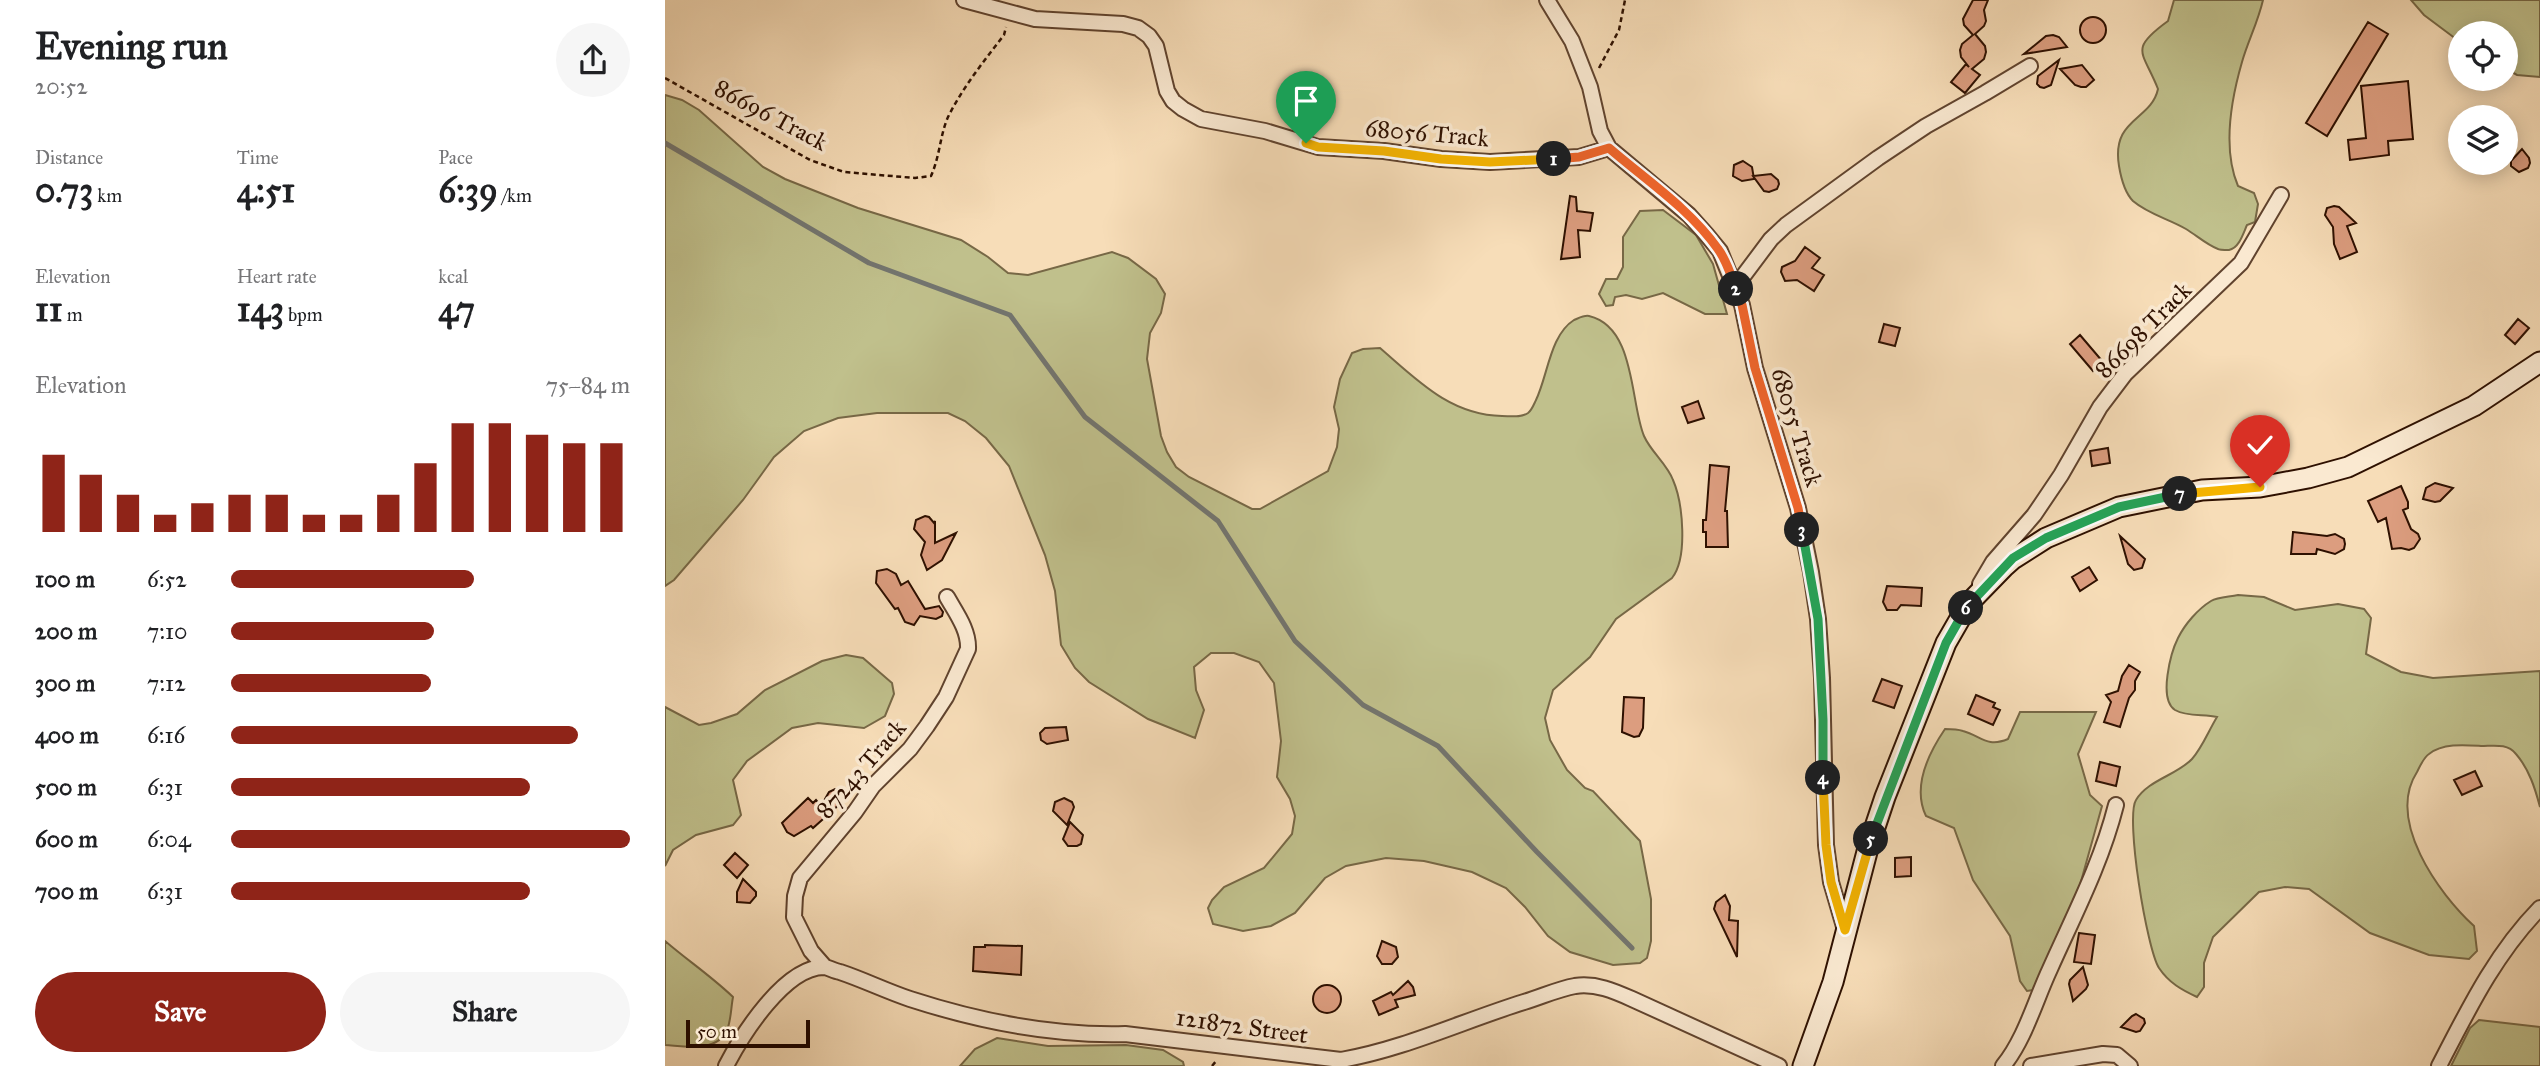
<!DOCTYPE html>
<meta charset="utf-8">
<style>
:root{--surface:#fff;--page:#f6f6f6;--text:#202124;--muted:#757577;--accent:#8f2418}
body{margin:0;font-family:"IM FELL Great Primer",serif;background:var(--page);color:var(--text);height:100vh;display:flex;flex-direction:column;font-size:26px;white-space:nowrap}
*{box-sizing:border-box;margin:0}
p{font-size:23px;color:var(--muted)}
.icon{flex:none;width:38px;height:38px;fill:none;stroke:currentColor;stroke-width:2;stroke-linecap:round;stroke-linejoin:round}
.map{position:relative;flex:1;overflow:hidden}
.drawer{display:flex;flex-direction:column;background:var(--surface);width:665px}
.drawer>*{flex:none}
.buttons{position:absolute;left:1783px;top:21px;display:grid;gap:14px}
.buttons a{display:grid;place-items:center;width:70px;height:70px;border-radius:50%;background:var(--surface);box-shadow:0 4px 18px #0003;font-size:35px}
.scale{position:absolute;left:21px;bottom:18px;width:124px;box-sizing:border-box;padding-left:7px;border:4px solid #2e1000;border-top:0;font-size:19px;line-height:24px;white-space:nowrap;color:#2e1000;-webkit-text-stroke:5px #fae9d1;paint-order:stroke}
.pin{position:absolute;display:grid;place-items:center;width:60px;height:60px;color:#fff;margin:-72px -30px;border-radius:50% 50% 50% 0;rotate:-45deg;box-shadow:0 0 7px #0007}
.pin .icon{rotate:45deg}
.km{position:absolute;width:35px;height:35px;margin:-18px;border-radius:50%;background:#222;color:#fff;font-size:19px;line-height:35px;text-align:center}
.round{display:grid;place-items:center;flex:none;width:74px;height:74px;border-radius:37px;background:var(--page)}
.headline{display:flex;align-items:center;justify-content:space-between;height:119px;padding:0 35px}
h1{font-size:38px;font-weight:800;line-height:52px}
.metrics{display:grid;grid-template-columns:repeat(3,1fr);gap:10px;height:119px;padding:7px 35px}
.metrics div{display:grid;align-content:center}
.metrics b{font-size:35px;font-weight:800}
.metrics small{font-size:19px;font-weight:400}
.metrics p{font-size:19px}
.chart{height:196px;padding:14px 35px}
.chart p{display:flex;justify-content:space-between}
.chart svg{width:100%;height:126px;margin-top:7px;stroke:var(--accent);stroke-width:6}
.primary-button{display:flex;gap:14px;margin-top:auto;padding:14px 35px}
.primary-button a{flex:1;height:80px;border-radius:42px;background:var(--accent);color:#fff;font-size:28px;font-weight:800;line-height:80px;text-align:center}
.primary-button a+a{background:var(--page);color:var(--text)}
ul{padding:0 35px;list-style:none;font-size:23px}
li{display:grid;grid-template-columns:112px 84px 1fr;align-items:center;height:52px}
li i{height:18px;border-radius:9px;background:var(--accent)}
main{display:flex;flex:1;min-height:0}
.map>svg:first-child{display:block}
</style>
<main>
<section class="drawer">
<div class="headline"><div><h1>Evening run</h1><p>20:52</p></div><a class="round"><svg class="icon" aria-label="share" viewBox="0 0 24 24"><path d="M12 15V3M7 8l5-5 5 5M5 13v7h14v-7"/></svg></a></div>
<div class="metrics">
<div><p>Distance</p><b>0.73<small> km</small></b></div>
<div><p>Time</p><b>4:51</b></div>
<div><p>Pace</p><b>6:39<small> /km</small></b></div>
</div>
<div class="metrics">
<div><p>Elevation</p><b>11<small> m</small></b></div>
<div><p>Heart rate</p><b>143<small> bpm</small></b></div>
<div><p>kcal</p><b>47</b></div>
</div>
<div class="chart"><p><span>Elevation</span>75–84 m</p>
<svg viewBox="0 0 160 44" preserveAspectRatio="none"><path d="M5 44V17M15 44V24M25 44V31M35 44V38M45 44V34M55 44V31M65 44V31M75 44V38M85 44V38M95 44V31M105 44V20M115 44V6M125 44V6M135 44V10M145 44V13M155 44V13"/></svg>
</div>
<ul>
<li><b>100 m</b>6:52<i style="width:61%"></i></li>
<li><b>200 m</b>7:10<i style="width:51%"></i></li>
<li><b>300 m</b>7:12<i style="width:50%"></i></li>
<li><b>400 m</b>6:16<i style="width:87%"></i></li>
<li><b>500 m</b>6:31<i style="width:75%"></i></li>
<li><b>600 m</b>6:04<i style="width:100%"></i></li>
<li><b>700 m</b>6:31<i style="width:75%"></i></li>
</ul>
<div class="primary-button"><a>Save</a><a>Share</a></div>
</section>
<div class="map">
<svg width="1875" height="1066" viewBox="0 0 1875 1066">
<rect width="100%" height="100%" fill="#f7ddb8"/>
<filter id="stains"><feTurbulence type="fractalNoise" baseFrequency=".00286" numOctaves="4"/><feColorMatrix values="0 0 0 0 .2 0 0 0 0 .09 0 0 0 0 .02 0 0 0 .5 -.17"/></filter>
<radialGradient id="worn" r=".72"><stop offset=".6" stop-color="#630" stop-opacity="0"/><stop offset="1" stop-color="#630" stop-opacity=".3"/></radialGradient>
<path fill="#c0c08c" stroke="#776846" stroke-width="2" d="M1509,0h89c-5,22 -15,41 -21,62 -11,38 -20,86 -4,124l16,7 4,11 -3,18 -8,3c-4,9 -8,23 -18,25 -2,0 -10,0 -11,-1 -11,-4 -22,-14 -32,-20 -17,-10 -38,-15 -53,-28 -8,-8 -12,-23 -14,-35 -8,-48 32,-45 39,-77 -15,-38 -30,-39 10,-68z
M1746,0h129v77l-23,-2 -11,-6v-36h-45l-1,9 -36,-27z
M0,95l17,5 17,10 64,57 22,12 73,29 103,32 27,17 20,16 20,2 84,-23 16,6 28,21 9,15 -4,19 -11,20 -3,26 14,77 6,16 9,15 13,10 63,32h8l68,-38 9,-24 2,-18 -5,-22 6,-28 12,-26 11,-4 17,-1c37,32 70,67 122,68 8,0 19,2 26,-3 4,-3 6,-9 8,-13 12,-25 14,-65 38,-80 5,-2 10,-5 15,-4 47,11 41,87 55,120 7,16 23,28 29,44 10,23 15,78 -1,98l-56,41 -26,38 -37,33 -8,28 5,22 17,30 18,18 8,3 47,50 11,58v42l-4,17 -7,5 -27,2 -43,-13 -22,-16 -23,-29 -19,-19 -34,-16 -48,-11 -38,-3 -40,8 -21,12 -30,35 -24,13 -28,5 -30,-7 -5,-16 4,-8 12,-13 40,-19 28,-34 3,-18 -5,-17 -13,-22 4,-36 -7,-58 -15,-21 -25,-9h-23l-17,14 2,23 8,20 -9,28 -47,-19 -59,-37 -14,-14 -14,-23 -6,-54 -10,-36 -36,-89 -23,-28 -21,-17 -17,-8h-71l-39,5 -34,13 -30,26 -31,43 -69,80 -9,6z
M998,210l33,25 17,29 14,50h-22l-42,-21 -21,6 -16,-4 -11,2 -2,8 -7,1 -7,-12 7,-15h11l6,-12v-30l17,-26z
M1573,595l26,2 31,13 43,-6 26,5 7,9 -5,36 35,18 32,6 107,-7v136c-5,-19 -11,-38 -24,-53 -9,-11 -22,-8 -35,-8 -16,-1 -38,-3 -52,8 -5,3 -9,12 -12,18 -31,48 21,121 57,154l3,25 -8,8 -40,-4 -59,-22 -61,-44 -24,-2 -26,5 -46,45 -9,26v24l-7,10c-15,-7 -28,-14 -38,-29 -12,-18 -34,-151 -23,-168 12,-20 41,-25 56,-41 10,-11 17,-29 25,-42 -13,-3 -30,0 -42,-7 -17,-11 -4,-58 3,-72 7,-14 20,-29 33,-37 7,-4 18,-4 27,-6z
M181,655l17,3 29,25 2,11 -9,22 -21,12 -46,-5 -26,5 -45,33 -14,19 8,35 -8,10 -37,10 -23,15 -8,16v-159l34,18 12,-2 26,-9 28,-24 57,-29z
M1355,712h76l-18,42 12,41 12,11 -22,79 -47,105 -6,1 -7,-10 -10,-45 -37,-56 -19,-52 -28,-12c-14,-29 2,-62 19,-87 5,0 12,0 18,2 18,5 24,17 45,8z
M0,941c22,19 46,35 68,56 -2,10 -2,24 -6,33 -10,23 -43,16 -62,15z
M1814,1020l61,7v39h-89l19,-38z
M332,1038l51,8 78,-1 37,5 20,12 1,4h-224l15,-17z"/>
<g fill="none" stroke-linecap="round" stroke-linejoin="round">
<path stroke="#73756f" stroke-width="5" d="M0,143l204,120 141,52 75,102 133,104 77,120 68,64 75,41 99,106 95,96"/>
</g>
<path fill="#dc9d7f" stroke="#2e1000" stroke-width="2" d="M1308,0h15l-4,10 2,11 -2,5 -9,8 10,12 1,6 -2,7 -12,10 8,6 -15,18 -14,-11 15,-18 3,3 -8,-10 -1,-7 2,-6 11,-9 -9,-10 -1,-6z
M1415 30a13 13 0 1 1 26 0a13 13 0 1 1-26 0Z
M1703,22l20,12 -61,102 -21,-13z
M1388,35l6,2 8,10 -43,7 22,-18z
M1394,60l-8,25 -7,3 -4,-1 -3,-3 1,-8z
M1417,65l12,15 -8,7h-5l-6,-2 -15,-16z
M1743,81l5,58 -25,2 1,14 -39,5 -2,-20 18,-2 -5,-52z
M1857,149l7,9 1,5 -2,5 -9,4 -8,-6v-5z
M1078,161l9,6 2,12 -12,2 -9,-5 1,-11z
M1106,174l7,6 1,4 -2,5 -8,3 -5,-1 -11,-15z
M905,196l6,1 1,14 16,2 -3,18 -12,-1 2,27 -19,2z
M1669,206l5,1 17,16 -9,3 10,26 -17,7 -6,-15 -1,-17 -8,-12 2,-7z
M1140,247l15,11 -8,10 12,7 -10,16 -17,-11 -12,1 -4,-9 1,-5 13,-6z
M1853,319l11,9 -14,16 -10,-9z
M1219,324l16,4 -5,18 -16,-4z
M1415,335l23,27 -10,9 -23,-27z
M1033,401l6,17 -16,5 -6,-16z
M1443,448l2,15 -18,3 -2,-15z
M1045,465l19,2 -4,44h2l1,36h-22v-15h-3v-12h3z
M1770,483l18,5 -13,13 -5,1 -12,-3 3,-11z
M1736,486l7,16v6l-5,2 8,19 7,5 2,5 -6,9 -5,2 -8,-2 -9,1 -6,-31 -8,4 -10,-21z
M260,516l4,1 5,6 1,-2v22l21,-10 -14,27 -15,10 -6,-15 4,-13 -11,-13 2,-9z
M1628,532l34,4 8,-2 9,5 1,5 -1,5 -9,5 -18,-5 -1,5h-25z
M1455,536l25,23 -3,9 -8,2 -6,-6z
M1424,567l8,13 -17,11 -8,-14z
M222,569l9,5 5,11 7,-4 17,28 14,-3 4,6 -1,4 -6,3 -16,-3 -6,9 -9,-3 -7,-14 -3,1 -19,-26 1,-12z
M1222,586l35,2 -1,18 -20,-1 -4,5h-10l-4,-8z
M1464,665l11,7 -5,9v9l-6,8 -9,29 -16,-5 7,-20 -5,-7 12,-4 4,-15z
M1217,679l20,7 -8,22 -21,-7z
M1311,695l19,8 -2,4 7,3 -7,15 -25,-11z
M959,697l20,1 -1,30 -4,8 -5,1 -12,-5z
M401,727l2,13 -21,4 -6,-4 -1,-7 5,-5z
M1435,762l20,5 -4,19 -20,-5z
M1810,771l7,15 -20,9 -8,-15z
M170,789l7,3v10l-29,26 -2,-2 -17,10 -7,-4 -5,-9 26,-25 5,5 3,-3 5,6 8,-14z
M399,798l8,4 2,5 -7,18 -14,-14 2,-9z
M405,822l13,13 -2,9 -4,2h-9l-5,-7z
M70,853l13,12 -11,13 -13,-13z
M1246,857v19l-16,1v-19z
M78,879l13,13v4l-6,7 -13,-1v-10z
M1060,895l5,11 -1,14 9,1 -1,36 -23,-48 2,-7z
M1414,933l16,2 -4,29 -17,-2z
M717,941l14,6 2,10 -6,7h-10l-5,-8z
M320,945l37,1 -1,29 -48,-4 1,-24h11z
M1418,967l5,18 -2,4 -13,12 -4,-17 1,-4z
M743,981l5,6 2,8 -20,5 3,7 -19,8 -6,-14 18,-9 2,3z
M648 999a14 14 0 1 1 28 0a14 14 0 1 1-28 0Z
M1471,1014l8,5 1,4 -5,8 -4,1 -15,-5 11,-11z"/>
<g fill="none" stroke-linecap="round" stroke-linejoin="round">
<defs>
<path id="street" d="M299,0l71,19 88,5 15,4 11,8 7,10 11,45 6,10 10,8 18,10 64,12 53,16 66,4 57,8 49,3 89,-5 30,-9
M882,0l25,41 18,46 10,44 9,17 80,67 17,19 14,17 22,54 13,63 43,140 13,64 7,47 4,59 4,167 5,37 14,48
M1070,287l36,-48 15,-14 92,-67 48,-32 59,-33 45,-27
M1315,584l13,-22 41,-47 27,-40 39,-68 25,-33 116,-111 40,-68
M160,967l-14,-16 -17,-34 1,-21 5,-18 55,-66 18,-26 37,-37 17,-23 19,-29 22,-48c1,-19 -12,-36 -21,-52
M61,1066c16,-31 59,-100 99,-99 4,1 10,4 15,5 24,8 46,19 70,27 71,23 141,37 215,35l216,26c63,-11 122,-39 183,-58 17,-5 34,-13 51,-16 21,-3 39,5 57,13l147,67
M1338,1066c22,-27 32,-65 47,-97 24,-54 51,-105 66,-164
M1366,1066l72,-12 14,1 13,11
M1774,1066c29,-56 56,-112 101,-158"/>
<path id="secondary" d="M1138,1066l30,-84 35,-134 17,-51 61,-154 23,-40 35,-36 9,-8 33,-21 73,-31 83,-17 58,-3 48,-9 40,-11 126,-61 66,-44"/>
</defs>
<use href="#street" stroke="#60432e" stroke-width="18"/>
<use href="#secondary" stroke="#2e1000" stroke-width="23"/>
<path stroke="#2e1000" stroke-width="2.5" stroke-dasharray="5 3.5" stroke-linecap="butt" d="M934,68l20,-38 6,-30
M0,78l145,82 34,12 71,6 16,-2c9,-20 9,-41 17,-59 15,-30 36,-56 56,-82l2,-8
M547,1066l5,-6"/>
<use href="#street" stroke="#fae9d1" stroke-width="14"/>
<use href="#secondary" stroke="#fae9d1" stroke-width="19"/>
</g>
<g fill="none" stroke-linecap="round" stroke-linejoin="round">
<defs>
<path id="split-1" d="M641,143l12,4 66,4 57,8 49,3 64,-3"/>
<path id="split-2" d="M889,159l25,-2 30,-9c37,32 81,61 109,101 9,12 13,27 18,40"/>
<path id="split-3" d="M1071,289l6,16 13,63 43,140 4,22"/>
<path id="split-4" d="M1137,530l16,89 5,101v58"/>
<path id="split-5" d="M1158,778l3,67 5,37 14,48 26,-91"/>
<path id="split-6" d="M1206,839l75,-196 20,-35"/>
<path id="split-7" d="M1301,608l47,-50 33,-20 73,-31 61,-13"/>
<path id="split-8" d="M1515,494l80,-7"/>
</defs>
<use href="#split-1" stroke="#fff" stroke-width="14"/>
<use href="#split-2" stroke="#fff" stroke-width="14"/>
<use href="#split-3" stroke="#fff" stroke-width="14"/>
<use href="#split-4" stroke="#fff" stroke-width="14"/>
<use href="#split-5" stroke="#fff" stroke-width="14"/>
<use href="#split-6" stroke="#fff" stroke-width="14"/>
<use href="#split-7" stroke="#fff" stroke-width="14"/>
<use href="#split-8" stroke="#fff" stroke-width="14"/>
<use href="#split-1" stroke="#f5b400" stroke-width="9"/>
<use href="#split-2" stroke="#f0652b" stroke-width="9"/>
<use href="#split-3" stroke="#f0652b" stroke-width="9"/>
<use href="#split-4" stroke="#22a559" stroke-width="9"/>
<use href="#split-5" stroke="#f5b400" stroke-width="9"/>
<use href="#split-6" stroke="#22a559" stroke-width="9"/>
<use href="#split-7" stroke="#22a559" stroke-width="9"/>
<use href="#split-8" stroke="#f5b400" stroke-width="9"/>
</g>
<g text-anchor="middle" stroke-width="7" stroke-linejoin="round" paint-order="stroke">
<g font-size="24" fill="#2e1000" stroke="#fae9d1">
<text transform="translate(106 115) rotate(28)" y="8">86696 Track</text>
<text transform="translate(762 133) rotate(5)" y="8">68056 Track</text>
<text transform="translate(1478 330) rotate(-45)" y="8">86698 Track</text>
<text transform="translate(1132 427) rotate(73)" y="8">68055 Track</text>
<text transform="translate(196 769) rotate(-49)" y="8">87243 Track</text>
<text transform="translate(577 1026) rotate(8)" y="8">121872 Street</text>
</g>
</g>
<rect width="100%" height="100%" filter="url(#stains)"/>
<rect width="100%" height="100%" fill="url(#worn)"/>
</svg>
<div class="buttons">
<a><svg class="icon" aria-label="locate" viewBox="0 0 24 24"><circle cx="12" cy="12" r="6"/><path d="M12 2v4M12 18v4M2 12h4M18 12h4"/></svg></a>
<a><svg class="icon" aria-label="layers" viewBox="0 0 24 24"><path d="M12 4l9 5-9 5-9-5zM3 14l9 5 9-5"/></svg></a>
</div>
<div class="scale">50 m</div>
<div class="pin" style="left:641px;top:143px;background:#1e9e55"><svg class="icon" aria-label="arrive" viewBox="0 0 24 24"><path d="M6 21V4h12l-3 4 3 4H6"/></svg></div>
<div class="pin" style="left:1595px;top:487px;background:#d93025"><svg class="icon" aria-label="check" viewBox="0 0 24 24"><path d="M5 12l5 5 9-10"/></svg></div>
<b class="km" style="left:889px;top:159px">1</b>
<b class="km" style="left:1071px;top:289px">2</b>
<b class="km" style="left:1137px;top:530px">3</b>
<b class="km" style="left:1158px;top:778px">4</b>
<b class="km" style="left:1206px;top:839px">5</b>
<b class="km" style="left:1301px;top:608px">6</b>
<b class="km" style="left:1515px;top:494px">7</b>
</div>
</main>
